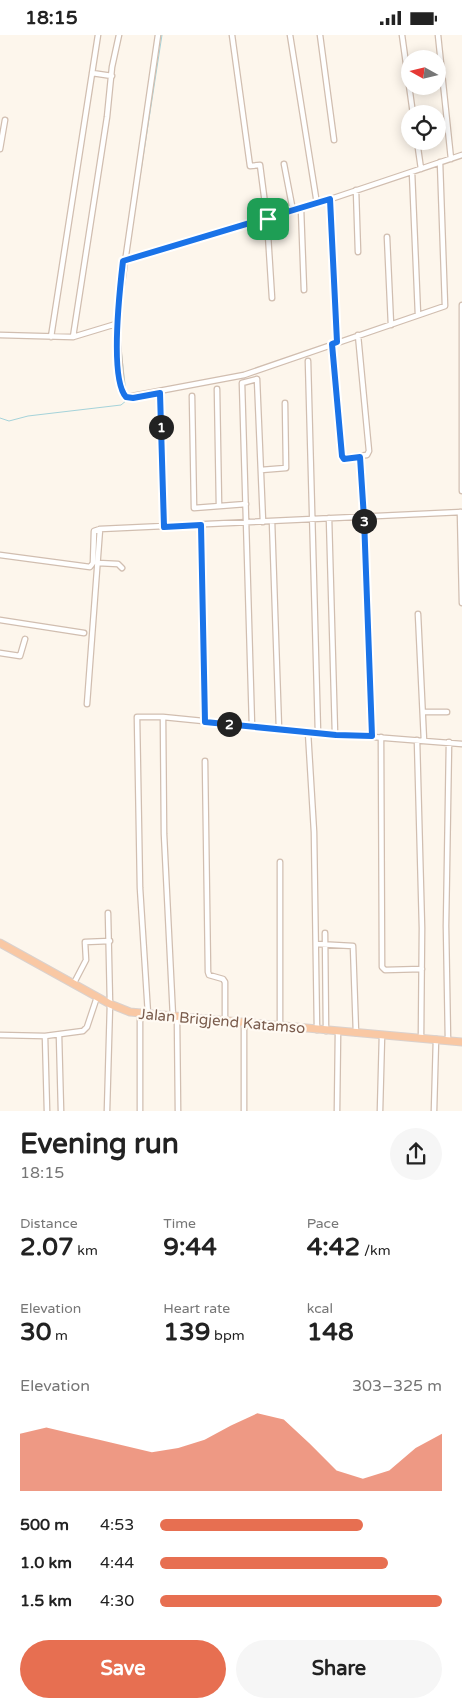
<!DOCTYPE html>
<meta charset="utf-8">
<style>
:root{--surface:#fff;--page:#f6f6f6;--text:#222;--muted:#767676;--accent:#e76f51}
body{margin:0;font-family:"Varela Round",sans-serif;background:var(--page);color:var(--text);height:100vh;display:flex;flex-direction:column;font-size:19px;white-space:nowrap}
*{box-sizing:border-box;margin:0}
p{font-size:16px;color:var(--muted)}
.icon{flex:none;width:28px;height:28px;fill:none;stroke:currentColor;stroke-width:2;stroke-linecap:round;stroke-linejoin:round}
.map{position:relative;height:1076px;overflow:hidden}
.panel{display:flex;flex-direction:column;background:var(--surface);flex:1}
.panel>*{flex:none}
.needle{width:32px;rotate:278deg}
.buttons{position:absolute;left:401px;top:15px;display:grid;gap:10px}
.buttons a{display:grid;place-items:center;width:45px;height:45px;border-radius:50%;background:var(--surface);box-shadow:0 2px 12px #0003;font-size:25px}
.pin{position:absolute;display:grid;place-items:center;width:42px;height:42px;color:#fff;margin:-21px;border-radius:10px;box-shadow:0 2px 8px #0006}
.km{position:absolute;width:25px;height:25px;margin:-12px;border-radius:50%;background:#222;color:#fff;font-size:14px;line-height:25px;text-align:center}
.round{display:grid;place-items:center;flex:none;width:52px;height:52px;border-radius:26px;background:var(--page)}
.head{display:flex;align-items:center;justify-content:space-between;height:85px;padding:0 20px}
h1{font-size:28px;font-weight:700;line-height:38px}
.figures{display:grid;grid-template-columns:repeat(3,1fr);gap:8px;height:85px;padding:5px 20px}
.figures div{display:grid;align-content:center}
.figures b{font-size:25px;font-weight:700}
.figures small{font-size:14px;font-weight:400}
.figures p{font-size:14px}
.chart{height:140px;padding:10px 20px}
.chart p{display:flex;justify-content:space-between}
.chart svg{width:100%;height:90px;margin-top:5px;fill:var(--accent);opacity:.7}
.primary-button{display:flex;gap:10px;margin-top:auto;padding:10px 20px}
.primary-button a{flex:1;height:58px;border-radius:30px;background:var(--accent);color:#fff;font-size:20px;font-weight:700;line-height:58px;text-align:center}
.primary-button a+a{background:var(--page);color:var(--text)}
ul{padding:0 20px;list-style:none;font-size:16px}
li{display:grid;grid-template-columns:80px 60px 1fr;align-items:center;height:38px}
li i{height:12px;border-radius:6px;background:var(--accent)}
.status{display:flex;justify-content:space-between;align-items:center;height:35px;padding:0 25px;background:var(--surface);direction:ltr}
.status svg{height:14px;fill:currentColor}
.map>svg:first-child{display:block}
</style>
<div class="status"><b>18:15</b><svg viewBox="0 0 49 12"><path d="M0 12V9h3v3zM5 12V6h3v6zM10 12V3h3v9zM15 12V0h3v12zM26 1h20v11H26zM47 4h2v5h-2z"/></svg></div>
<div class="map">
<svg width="462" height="1076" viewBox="0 0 462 1076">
<rect width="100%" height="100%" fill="#fdf6ec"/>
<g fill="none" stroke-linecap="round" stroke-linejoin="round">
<path stroke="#a5d3da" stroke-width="1" d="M133,187l29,-187
M123,253l-4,44 7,61
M0,383l9,3 19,-5 93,-11 6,-5"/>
<defs>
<path id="minor" d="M158,0l-42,289 6,66 5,7 117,-22 201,-69 -5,-144
M232,0l18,131 10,-1 7,54 5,79
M290,0l27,169
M320,0l14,105
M402,0l11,79
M438,0l13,124
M92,38l20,3
M417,106l4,28
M0,114l5,-29
M284,129l9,47
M412,137l6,143
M356,155l2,62
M330,164l7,143
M301,174l3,81
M387,202l4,88
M123,226l178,-52 161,-54
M462,270v52
M0,300l73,2 43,-13
M51,302l47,-302
M73,302l34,-220 5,-50 7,-32
M332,309l10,114 25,-3 2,-4 -11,-116
M462,322v134
M308,326l10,372
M217,354l2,117
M160,358l4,134
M192,361l2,112 52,-4
M360,422l4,61 8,218
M261,435l25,-2 -1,-65
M460,477l2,91
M329,483l6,216
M272,486l7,208
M201,490l4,197
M0,520l90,12 3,-4 1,-32 6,-2
M98,528l20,1 4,4
M418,579l6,127
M0,585l84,13
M0,618l20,3 5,-17
M87,669l13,-175 362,-17
M423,677h24
M163,682l1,117 9,183
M252,691l-10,-343 15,-4 6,143
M308,697l6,100 3,198
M381,702l1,230 3,3 37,-1
M417,705l5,188 -1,110
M205,726l3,211 1,3 14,4 2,3v39
M280,827v165
M325,898l1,98
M316,909l37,2 3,87
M74,948l12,-23 -1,-18 25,-1
M140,979v97
M148,979l-8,-126 -3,-171h26l172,17 127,10
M177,983l1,93
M0,1000l45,1 2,75
M59,1000l2,76
M45,1001l38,-5 4,-4 10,-30
M448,1006l-2,-115 3,-184
M107,1076l3,-107 -2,-91
M244,1076v-88
M337,1076l1,-79
M380,1076l2,-76
M434,1076l2,-72"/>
<path id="trunk" d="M0,908l110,61 20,8 332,30"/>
</defs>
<use href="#minor" stroke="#d1beb0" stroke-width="7"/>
<use href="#trunk" stroke="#dad1cd" stroke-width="9"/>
<use href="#minor" stroke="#fff" stroke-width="4.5"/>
<use href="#trunk" stroke="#f9c8a4" stroke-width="7"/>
</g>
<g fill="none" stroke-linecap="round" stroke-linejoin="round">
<defs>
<path id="route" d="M330,164l7,143 -5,2 10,112 2,3 16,-2 4,61 8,218 -36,-1 -131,-13 -4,-197 -37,2 -4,-134 -27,5 -7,-1c-17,-19 -6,-110 -3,-136z"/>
</defs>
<use href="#route" stroke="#fff" stroke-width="10"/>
<use href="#route" stroke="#1a73e8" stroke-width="6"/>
</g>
<g text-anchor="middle" stroke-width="4.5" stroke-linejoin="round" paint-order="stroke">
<g font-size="15" fill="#7a5c4d" stroke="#fffaf3">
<text transform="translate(222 986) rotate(5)" y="5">Jalan Brigjend Katamso</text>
</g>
</g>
</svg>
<div class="buttons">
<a><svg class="needle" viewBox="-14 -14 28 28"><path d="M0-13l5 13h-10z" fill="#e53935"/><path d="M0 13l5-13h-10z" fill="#767676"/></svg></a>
<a><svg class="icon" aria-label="locate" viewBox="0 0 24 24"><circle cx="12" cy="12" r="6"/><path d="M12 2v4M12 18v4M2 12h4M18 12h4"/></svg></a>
</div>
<div class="pin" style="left:268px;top:184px;background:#1e9e55"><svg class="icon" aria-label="arrive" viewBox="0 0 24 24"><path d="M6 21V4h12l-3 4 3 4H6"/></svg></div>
<b class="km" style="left:161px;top:392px">1</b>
<b class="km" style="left:229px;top:689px">2</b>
<b class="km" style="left:364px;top:486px">3</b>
</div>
<section class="panel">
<div class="head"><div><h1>Evening run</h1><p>18:15</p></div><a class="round"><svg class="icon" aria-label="share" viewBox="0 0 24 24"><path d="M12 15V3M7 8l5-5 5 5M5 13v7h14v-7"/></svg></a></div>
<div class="figures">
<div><p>Distance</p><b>2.07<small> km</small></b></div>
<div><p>Time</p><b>9:44</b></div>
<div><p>Pace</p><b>4:42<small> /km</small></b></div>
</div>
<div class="figures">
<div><p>Elevation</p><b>30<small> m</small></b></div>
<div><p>Heart rate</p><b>139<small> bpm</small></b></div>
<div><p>kcal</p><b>148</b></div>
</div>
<div class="chart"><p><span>Elevation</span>303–325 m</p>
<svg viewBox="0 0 160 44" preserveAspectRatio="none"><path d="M0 44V16L10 13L20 16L30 19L40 22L50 25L60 23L70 19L80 12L90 6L100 9L110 21L120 34L130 38L140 34L150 23L160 16V44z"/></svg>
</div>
<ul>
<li><b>500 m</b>4:53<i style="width:72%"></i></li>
<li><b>1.0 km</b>4:44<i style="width:81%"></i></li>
<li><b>1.5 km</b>4:30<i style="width:100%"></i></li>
</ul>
<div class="primary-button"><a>Save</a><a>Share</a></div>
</section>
